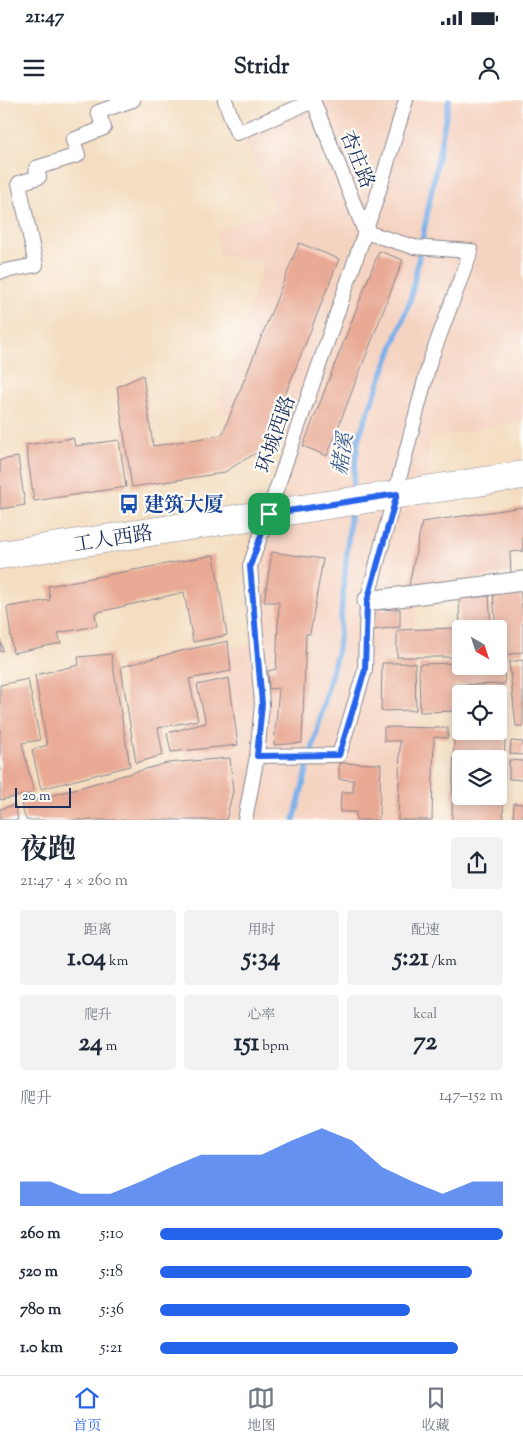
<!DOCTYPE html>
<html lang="zh">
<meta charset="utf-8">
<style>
:root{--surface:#fff;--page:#f2f2f3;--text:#1f2937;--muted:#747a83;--line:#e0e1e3;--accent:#2563eb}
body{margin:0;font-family:"Sorts Mill Goudy","Noto Serif SC",serif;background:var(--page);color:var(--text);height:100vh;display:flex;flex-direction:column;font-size:19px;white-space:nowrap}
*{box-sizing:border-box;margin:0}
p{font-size:16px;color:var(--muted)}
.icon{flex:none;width:28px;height:28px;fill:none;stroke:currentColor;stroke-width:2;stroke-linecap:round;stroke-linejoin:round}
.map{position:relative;height:720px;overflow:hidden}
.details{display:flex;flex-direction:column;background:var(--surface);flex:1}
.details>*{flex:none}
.needle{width:32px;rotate:141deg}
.tools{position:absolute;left:452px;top:520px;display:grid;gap:10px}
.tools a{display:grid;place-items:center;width:55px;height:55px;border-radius:5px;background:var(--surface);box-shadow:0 2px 12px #0003;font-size:25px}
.scale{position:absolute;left:15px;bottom:12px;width:56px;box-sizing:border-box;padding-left:5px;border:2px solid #1b2f5e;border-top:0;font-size:14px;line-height:18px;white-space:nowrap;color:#1b2f5e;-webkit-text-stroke:4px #fdfcf7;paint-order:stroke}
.pin{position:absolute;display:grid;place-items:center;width:42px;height:42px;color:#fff;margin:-21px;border-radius:10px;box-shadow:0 2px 8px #0006}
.round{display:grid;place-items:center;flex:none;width:52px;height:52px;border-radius:5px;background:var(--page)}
.head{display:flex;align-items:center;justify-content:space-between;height:85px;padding:0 20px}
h1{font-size:28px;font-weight:700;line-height:38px}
.metrics{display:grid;grid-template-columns:repeat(3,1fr);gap:8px;height:85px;padding:5px 20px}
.metrics div{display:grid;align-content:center;border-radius:5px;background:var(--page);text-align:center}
.metrics b{font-size:25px;font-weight:700}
.metrics small{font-size:14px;font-weight:400}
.metrics p{font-size:14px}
.chart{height:140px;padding:10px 20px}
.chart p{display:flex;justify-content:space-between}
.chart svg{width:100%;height:90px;margin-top:5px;fill:var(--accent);opacity:.7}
ul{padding:0 20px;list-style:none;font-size:16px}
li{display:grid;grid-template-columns:80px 60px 1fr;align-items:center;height:38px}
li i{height:12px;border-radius:6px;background:var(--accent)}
.status{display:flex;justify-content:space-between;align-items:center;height:35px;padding:0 25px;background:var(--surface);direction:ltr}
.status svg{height:14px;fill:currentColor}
header{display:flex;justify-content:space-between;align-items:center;height:65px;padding:0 20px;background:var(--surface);font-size:22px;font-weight:700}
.tabs{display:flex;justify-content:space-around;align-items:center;height:70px;border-top:1px solid var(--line);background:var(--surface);font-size:14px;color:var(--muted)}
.tabs a{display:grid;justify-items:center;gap:2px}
.tabs .active{color:var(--accent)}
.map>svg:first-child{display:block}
</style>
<div class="status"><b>21:47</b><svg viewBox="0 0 49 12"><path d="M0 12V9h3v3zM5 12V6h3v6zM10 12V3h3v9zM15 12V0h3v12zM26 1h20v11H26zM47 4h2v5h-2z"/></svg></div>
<header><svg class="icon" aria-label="menu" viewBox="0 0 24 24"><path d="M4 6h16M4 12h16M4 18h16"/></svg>Stridr<svg class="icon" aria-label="person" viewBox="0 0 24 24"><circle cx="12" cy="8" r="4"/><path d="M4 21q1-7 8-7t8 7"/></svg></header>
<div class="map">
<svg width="523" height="720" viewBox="0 0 523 720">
<rect width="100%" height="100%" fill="#fdfcf7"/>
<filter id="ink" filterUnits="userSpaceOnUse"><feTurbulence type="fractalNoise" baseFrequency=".02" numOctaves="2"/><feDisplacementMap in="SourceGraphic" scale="10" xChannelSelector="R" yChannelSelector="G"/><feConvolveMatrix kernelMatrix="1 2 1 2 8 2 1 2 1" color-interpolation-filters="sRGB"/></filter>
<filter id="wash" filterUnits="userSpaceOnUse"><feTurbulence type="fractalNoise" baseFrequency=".0096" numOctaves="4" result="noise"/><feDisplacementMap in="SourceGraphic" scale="20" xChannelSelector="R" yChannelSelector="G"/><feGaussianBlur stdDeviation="1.12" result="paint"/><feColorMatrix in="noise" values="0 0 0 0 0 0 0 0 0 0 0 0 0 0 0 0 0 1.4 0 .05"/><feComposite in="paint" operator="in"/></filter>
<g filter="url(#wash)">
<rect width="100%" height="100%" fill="#f4ddc0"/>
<path fill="#f5d3c1" d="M304,0h219v321l-95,18 5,79 -20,106 2,89 22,69 -7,38h-245l2,-53 -12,-115 80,-7 2,-92 37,-108 -77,-37 47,-146 -44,-6 -4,-24 59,-22 -35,-79z"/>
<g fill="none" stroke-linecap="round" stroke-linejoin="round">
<path stroke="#7db1ea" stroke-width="5.5" d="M352,394l6,-55 53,-141 38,-198
M294,720l44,-171 13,-141"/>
</g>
<g id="blocks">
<path fill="#e9aa95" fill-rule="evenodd" d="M299,143l40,16 -75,189 -41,25 -91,14 -15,-100 26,-12 10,71 69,-11z
M379,151l24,9 -76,196 -24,-10z
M73,338l2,8 44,-6 7,47 -92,14 -8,-56z
M18,357l7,48 -25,4v-49z
M523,407v44l-13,1 1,21 -103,17 14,-68z
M272,452l51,7 -13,75h-4l-4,109 -28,2 5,-57 -10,1 -1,-18 8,-2 3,-67h-15z
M214,455l13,80 -34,7 -9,-50 -89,21 2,13 -39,7 3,10 -48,10 -6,-46 43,-7 -2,-14z
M520,490l3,24v38l-24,4v-27h-3l-3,-34z
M489,496l2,33h-31l-1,-30z
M400,509v18l-28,3v-20z
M455,528v29h-58v-27z
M0,538l3,13h-3z
M228,541l3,30 -42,8 9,41 -40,8 5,27 -27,8 -15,-96 55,-15z
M111,554l19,112 -89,23 -9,-39 15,-5 -12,-70 44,-10 -1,-8z
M523,560v66h-7l-7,-64z
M499,562h5l1,22 -50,1 1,26 -36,1 -1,-48 42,-1v3h38z
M382,563h33l1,47 -35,1z
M229,578l9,67 -67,7 -4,-19 39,-10 -9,-38z
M28,579l12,61 -18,3 12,50 -34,7v-115z
M384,627l64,1v10l-14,-1 -2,83h-34l2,-79h-16z
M454,635l51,1 -2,84h-51zM461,659h38v37h-38z
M511,641l12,1v13l-13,-1z
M230,658l3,33 -7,29h-200l-5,-16 146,-41z
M509,660l14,1v19l-14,-1z
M339,663l42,1 -2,56h-23v-8h-16l1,-20h12v-12l-14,-1z
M514,703l9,1v16h-10z
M15,705l3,15h-18v-11z"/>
</g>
</g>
<g filter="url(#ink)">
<use href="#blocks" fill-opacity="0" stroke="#88868f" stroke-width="1"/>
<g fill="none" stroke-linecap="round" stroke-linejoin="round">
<defs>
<path id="pedestrian" d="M225,0l12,33 76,-32
M0,172l36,-7 -17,-82 20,-6 -3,-9 42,-13 -5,-15 31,-12 -6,-16 35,-12
M257,656l82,-1 26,-85 2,-69 63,-240 41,-110 -57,-4 -49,-15 -52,-132
M245,720l12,-64 5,-52 -12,-138 127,-369 29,-97"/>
<path id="minor" d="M367,501l156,-20"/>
<path id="secondary" d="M0,455l523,-80"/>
</defs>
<use href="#pedestrian" stroke="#88868f" stroke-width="16"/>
<use href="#minor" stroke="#88868f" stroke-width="21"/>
<use href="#secondary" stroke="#88868f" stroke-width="29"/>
<use href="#pedestrian" stroke="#fff" stroke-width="14"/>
<use href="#minor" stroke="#fff" stroke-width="19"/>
<use href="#secondary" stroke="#fff" stroke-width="28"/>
</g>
</g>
<g fill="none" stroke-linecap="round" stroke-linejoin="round" filter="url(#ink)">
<defs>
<path id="route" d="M397,394l-30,108 -2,68 -26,85 -82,1 5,-52 -12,-138 19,-52z"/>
</defs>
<use href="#route" stroke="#fff" stroke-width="10"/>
<use href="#route" stroke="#2563eb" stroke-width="6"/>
</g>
<defs>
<symbol id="bus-bare" viewBox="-9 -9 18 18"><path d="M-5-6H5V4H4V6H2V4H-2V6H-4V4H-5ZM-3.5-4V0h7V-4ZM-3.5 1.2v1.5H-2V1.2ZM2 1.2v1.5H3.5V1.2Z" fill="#1a4fb4" stroke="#fdfcf7" stroke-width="2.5" paint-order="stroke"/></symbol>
</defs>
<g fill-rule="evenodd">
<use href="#bus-bare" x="115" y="390" width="28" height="28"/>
</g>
<g text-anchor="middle" stroke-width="4.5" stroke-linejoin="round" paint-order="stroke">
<g font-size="20" fill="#1b2f5e" stroke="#fdfcf7">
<text transform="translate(358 59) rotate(68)" y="7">杏庄路</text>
<text transform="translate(275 334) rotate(-71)" y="7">环城西路</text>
<text transform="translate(113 438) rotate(-9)" y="7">工人西路</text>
</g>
<g font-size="20" font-weight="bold" fill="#164399" stroke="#fdfcf7" text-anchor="start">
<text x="144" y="411">建筑大厦</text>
</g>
<g font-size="21" font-style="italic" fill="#3d5c8f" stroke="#fdfcf7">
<text transform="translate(342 354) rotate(-81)" y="7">赭溪</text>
</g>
</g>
</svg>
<div class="tools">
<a><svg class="needle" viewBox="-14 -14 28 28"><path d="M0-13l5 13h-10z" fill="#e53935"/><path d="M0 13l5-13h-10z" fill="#747a83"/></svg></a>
<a><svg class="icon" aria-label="locate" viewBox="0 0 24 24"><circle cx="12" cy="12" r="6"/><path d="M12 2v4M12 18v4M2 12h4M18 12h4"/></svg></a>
<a><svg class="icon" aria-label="layers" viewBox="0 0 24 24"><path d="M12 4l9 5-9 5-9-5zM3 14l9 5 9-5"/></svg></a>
</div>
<div class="scale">20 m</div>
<div class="pin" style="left:269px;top:414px;background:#1e9e55"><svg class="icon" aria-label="arrive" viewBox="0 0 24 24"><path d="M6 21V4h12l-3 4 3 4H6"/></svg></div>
</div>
<section class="details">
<div class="head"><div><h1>夜跑</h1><p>21:47 · 4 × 260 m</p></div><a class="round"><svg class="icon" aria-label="share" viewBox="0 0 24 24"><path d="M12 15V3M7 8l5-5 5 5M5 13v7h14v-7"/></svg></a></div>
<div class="metrics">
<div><p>距离</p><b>1.04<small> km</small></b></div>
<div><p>用时</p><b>5:34</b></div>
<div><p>配速</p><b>5:21<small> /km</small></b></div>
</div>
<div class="metrics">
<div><p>爬升</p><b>24<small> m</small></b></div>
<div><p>心率</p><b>151<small> bpm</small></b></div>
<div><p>kcal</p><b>72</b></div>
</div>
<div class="chart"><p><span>爬升</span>147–152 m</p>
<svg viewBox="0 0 160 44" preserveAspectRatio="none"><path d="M0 44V32L10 32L20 38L30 38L40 32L50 25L60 19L70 19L80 19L90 12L100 6L110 12L120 25L130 32L140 38L150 32L160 32V44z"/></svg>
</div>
<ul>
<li><b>260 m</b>5:10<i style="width:100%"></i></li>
<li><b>520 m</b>5:18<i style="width:91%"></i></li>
<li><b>780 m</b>5:36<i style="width:73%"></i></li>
<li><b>1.0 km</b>5:21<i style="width:87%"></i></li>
</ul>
</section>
<nav class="tabs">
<a class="active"><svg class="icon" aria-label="home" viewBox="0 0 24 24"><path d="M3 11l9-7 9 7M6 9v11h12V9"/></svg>首页</a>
<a><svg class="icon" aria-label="map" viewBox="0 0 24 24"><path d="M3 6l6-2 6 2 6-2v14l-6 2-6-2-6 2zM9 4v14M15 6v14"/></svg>地图</a>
<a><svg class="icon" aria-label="saved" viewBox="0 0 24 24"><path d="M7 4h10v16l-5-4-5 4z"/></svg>收藏</a>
</nav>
